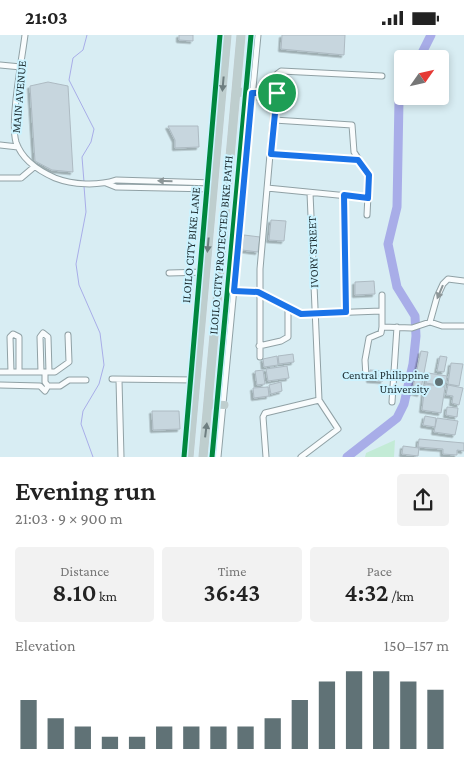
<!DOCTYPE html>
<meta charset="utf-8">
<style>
:root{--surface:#fff;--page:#f2f2f2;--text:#222;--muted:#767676;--accent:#607276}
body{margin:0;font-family:"Crimson Pro",serif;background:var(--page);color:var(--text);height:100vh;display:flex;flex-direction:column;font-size:19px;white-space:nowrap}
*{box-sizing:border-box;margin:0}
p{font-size:16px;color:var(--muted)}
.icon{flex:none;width:28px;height:28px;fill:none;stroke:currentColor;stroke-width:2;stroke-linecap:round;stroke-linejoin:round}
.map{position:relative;height:422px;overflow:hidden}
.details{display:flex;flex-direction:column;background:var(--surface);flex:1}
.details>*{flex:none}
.needle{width:32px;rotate:56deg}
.controls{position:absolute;left:394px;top:15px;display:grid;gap:10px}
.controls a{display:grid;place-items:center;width:55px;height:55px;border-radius:5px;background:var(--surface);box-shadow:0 2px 8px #0003;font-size:25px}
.pin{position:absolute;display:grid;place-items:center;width:42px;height:42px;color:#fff;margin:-21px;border:2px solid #fff;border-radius:50%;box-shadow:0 1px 5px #0007}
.round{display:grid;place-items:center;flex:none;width:52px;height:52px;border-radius:5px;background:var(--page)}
.summary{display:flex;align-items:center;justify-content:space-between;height:85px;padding:0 15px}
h1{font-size:28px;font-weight:600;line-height:38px}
.stats{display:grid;grid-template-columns:repeat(3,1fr);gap:8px;height:85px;padding:5px 15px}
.stats div{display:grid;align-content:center;border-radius:5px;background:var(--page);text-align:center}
.stats b{font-size:25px;font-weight:600}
.stats small{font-size:14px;font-weight:400}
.stats p{font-size:14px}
.chart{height:140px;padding:10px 15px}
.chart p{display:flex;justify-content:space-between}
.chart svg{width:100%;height:90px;margin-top:5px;stroke:var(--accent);stroke-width:6}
.status{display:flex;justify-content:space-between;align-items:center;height:35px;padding:0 25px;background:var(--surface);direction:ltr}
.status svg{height:14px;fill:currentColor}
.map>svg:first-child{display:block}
</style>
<div class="status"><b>21:03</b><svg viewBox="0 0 49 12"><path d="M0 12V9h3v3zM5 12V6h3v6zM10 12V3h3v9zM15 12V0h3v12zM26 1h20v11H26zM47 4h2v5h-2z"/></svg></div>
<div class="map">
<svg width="464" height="422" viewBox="0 0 464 422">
<defs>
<filter id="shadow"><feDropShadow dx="-2.5" dy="2.5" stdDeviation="0" flood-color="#0004"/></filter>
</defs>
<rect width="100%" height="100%" fill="#d8edf3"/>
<path fill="#c3ebd6" d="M395,405l-1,17h-29l1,-4z"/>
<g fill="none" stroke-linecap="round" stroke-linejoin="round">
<path stroke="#a8ade8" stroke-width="1" d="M84,147l-2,-25 9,-15 3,-13 -25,-49 4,-22 10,-8 4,-15
M84,151l2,26 -10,52 3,21 21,48 4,32 -5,19 -16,27 -2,13 12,33"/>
<path stroke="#a8ade8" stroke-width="9" d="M419,24l12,-24
M347,422l50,-39 7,-14 9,-40 3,-28 -1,-20 -18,-29 -9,-43 9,-37 2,-107 3,-10"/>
</g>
<path fill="#c7d6de" stroke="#adbac2" filter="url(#shadow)" d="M179,0h14v6l-14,-1z
M282,0h63l-1,20 -63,-6z
M48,47l20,4 5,86 -21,-2 -17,-9 -5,-75z
M168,91h30l1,21 -24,1v-8z
M271,185l15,1 -2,20 -15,-1z
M244,200l16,2 -2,15 -16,-2z
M374,246l1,13 -20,1v-13z
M421,316l7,1 -8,42 -8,-2z
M293,319l1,8 -15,2 -1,-8z
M277,321l1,9 -14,2 -1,-8z
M440,321l7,1 -3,15 -7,-1z
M451,328l12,1 -4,22 -11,-2z
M287,331l2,12 -21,3 -2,-12z
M263,335l2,14 -8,1 -2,-14z
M370,335l14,1 -1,10 -14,-1z
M428,338l19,3 -2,10 -19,-3z
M281,347l1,9 -11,3 -2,-9z
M425,349l20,3 -4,26 -19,-3z
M448,350l15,3 -4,17 -7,-2 1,-7 -7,-1z
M268,352l1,9 -15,2 -1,-10z
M447,372l11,1 -1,9 -11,-2z
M152,376h27l1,18 -27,1z
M425,381l11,2 -1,9 -12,-2z
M437,383l21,3 -3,14 -21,-3z
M419,404l45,4v8l-7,-1v5l-14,-1v-5l-25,-2z
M403,411l16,2 -1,8 -16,-2z"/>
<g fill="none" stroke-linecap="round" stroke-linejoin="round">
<defs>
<path id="minor" d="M25,0c-3,24 -15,86 -9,107 6,18 23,29 39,36 18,7 43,8 61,2l98,3
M0,30l21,2
M253,58l4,4 19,2
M253,58h24
M274,85l78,5 2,27 15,23 -2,40
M0,110l18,2
M271,119l87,6
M0,143h21l13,-11
M106,148l10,4 97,2
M267,153l101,10
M344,160l2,117
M169,238l37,-1
M234,256l24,1 43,22 80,-3
M382,260v32l30,1 18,-6 12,4h22
M430,287l7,-25 6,-13 5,-5 16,2
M259,311l22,-5 7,-4v-28
M260,322v-88l17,-195 4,-3 101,5
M0,337h44
M11,337l-1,-35 3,-3 6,3v35
M41,337l-1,-35 3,-4 5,4 1,35
M366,342l-1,-17 4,-22 12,-5 1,-6
M112,344l84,1
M119,345l2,77
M0,350l40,1 5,5 3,-5
M48,351l-3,-4v-10h10l14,-10 -1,-27
M48,351h12l9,-6h17
M392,367l5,-75
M218,422l40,-422
M266,422l-3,-40 2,-4 54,-13
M301,422l37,-28 -19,-29 -9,-207"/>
<path id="highway" d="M237,57l16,1
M209,369l15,1
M189,422l38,-422
M203,422l38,-422"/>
</defs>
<use href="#minor" stroke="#90a1a5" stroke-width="7"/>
<use href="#highway" stroke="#c0cbce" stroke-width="9"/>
<use href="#minor" stroke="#f9fcfd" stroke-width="5"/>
<use href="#highway" stroke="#becece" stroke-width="8"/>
<defs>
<path id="cycleway" d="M184,422l36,-422
M212,422l39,-422"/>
</defs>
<use href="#cycleway" stroke="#ccf3ff" stroke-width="8"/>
<use href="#cycleway" stroke="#00873e" stroke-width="5"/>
</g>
<defs><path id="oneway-solid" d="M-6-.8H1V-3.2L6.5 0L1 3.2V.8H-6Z" transform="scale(1.25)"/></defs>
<g fill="#6e7e80">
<use href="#oneway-solid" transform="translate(223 49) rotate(95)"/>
<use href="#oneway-solid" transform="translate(208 210) rotate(95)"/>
<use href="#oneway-solid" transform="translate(206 395) rotate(-83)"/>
</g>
<g fill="#8c9698">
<use href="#oneway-solid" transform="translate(165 146) rotate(-178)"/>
<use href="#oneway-solid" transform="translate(440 257) rotate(113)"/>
</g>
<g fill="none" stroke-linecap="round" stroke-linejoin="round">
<defs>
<path id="route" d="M252,58h25l-6,61 87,6 11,15 -1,23 -24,-3 2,117 -45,2 -43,-22 -24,-1z"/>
</defs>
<use href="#route" stroke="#fff" stroke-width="10"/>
<use href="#route" stroke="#1a73e8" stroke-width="6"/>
</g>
<circle fill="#607276" stroke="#ccf3ff" stroke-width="2" cx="439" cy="347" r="5"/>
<g text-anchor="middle" stroke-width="4" stroke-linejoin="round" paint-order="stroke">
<g font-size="12" fill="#1f2f33" stroke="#ccf3ff">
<text transform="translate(19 62) rotate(-85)" y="4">MAIN AVENUE</text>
<text transform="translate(191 210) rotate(-85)" y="4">ILOILO CITY BIKE LANE</text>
<text transform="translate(221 210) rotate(-85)" y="4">ILOILO CITY PROTECTED BIKE PATH</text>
<text transform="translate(313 217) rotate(-92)" y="4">IVORY STREET</text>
</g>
<g font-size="12" fill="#1f2f33" stroke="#ccf3ff" text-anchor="end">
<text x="429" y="344">Central Philippine<tspan x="429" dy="14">University</tspan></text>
</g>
</g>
</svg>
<div class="controls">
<a><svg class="needle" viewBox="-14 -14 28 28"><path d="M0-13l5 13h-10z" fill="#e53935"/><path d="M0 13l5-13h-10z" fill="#767676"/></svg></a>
</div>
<div class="pin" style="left:277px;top:58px;background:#1e9e55"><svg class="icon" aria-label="arrive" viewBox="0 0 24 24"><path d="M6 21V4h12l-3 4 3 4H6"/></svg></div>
</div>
<section class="details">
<div class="summary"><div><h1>Evening run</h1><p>21:03 · 9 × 900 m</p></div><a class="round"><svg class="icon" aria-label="share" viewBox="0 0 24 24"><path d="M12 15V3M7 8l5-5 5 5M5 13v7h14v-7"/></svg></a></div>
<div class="stats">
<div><p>Distance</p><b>8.10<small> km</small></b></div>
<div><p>Time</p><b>36:43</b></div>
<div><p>Pace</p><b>4:32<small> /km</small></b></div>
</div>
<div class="chart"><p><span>Elevation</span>150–157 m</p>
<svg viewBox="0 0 160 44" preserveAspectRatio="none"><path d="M5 44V20M15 44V29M25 44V33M35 44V38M45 44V38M55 44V33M65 44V33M75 44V33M85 44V33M95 44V29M105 44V20M115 44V11M125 44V6M135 44V6M145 44V11M155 44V15"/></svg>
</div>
</section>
